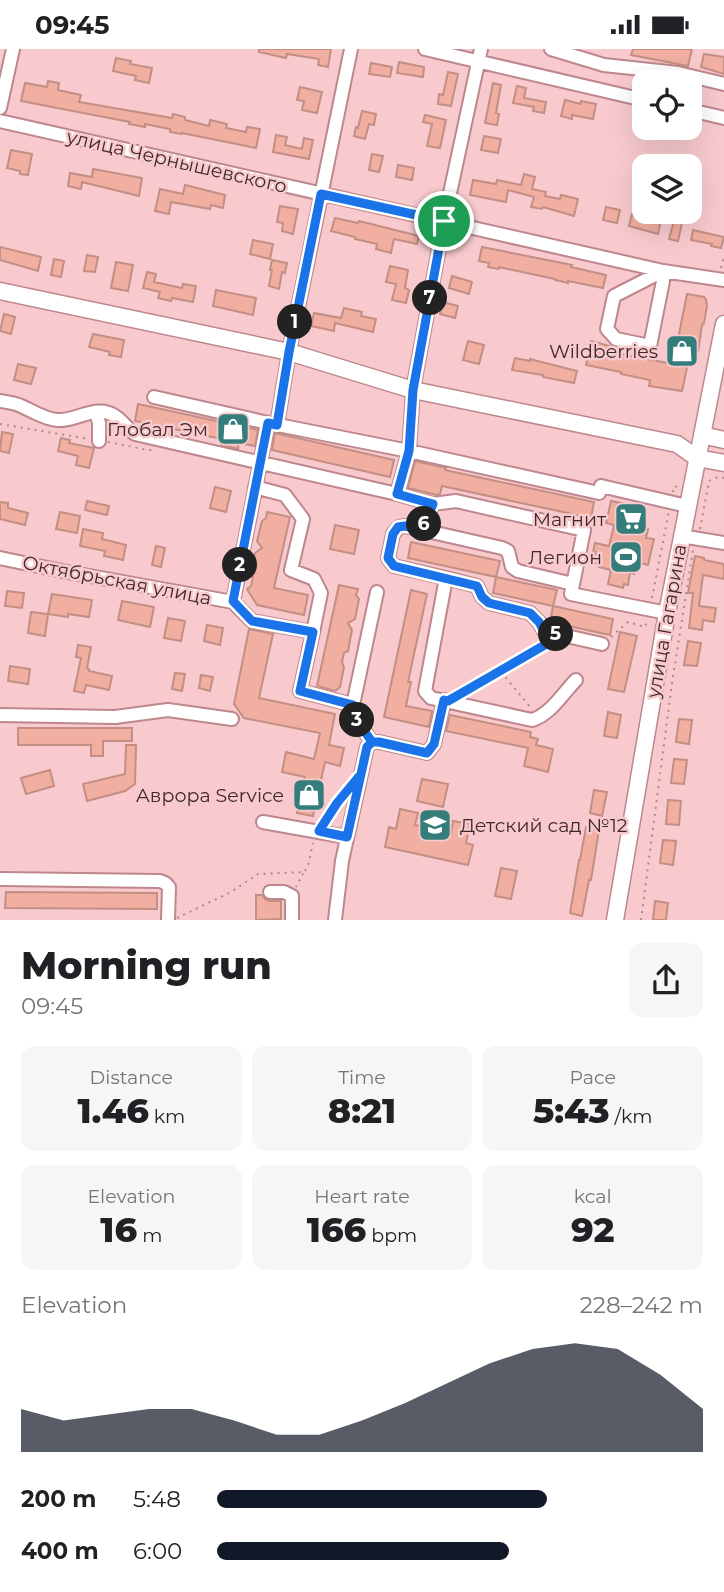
<!DOCTYPE html>
<meta charset="utf-8">
<style>
:root{--surface:#fff;--page:#f6f6f6;--text:#202124;--muted:#757577;--accent:#111827}
body{margin:0;font-family:Montserrat,sans-serif;background:var(--page);color:var(--text);height:100vh;display:flex;flex-direction:column;font-size:26px;white-space:nowrap}
*{box-sizing:border-box;margin:0}
p{font-size:23px;color:var(--muted)}
.icon{flex:none;width:38px;height:38px;fill:none;stroke:currentColor;stroke-width:2;stroke-linecap:round;stroke-linejoin:round}
.map{position:relative;height:871px;overflow:hidden}
.side{display:flex;flex-direction:column;background:var(--surface);flex:1}
.side>*{flex:none}
.controls{position:absolute;left:632px;top:21px;display:grid;gap:14px}
.controls a{display:grid;place-items:center;width:70px;height:70px;border-radius:14px;background:var(--surface);box-shadow:0 7px 28px #0002;font-size:35px}
.pin{position:absolute;display:grid;place-items:center;width:60px;height:60px;color:#fff;margin:-30px;border:4px solid #fff;border-radius:50%;box-shadow:0 2px 7px #0007}
.km{position:absolute;width:35px;height:35px;margin:-18px;border-radius:50%;background:#222;color:#fff;font-size:19px;line-height:35px;text-align:center}
.round{display:grid;place-items:center;flex:none;width:74px;height:74px;border-radius:14px;background:var(--page)}
.head{display:flex;align-items:center;justify-content:space-between;height:119px;padding:0 21px}
h1{font-size:38px;font-weight:800;line-height:52px}
.metrics{display:grid;grid-template-columns:repeat(3,1fr);gap:10px;height:119px;padding:7px 21px}
.metrics div{display:grid;align-content:center;border-radius:14px;background:var(--page);text-align:center}
.metrics b{font-size:35px;font-weight:800}
.metrics small{font-size:19px;font-weight:400}
.metrics p{font-size:19px}
.chart{height:196px;padding:14px 21px}
.chart p{display:flex;justify-content:space-between}
.chart svg{width:100%;height:126px;margin-top:7px;fill:var(--accent);opacity:.7}
ul{padding:0 21px;list-style:none;font-size:23px}
li{display:grid;grid-template-columns:112px 84px 1fr;align-items:center;height:52px}
li i{height:18px;border-radius:9px;background:var(--accent)}
.status{display:flex;justify-content:space-between;align-items:center;height:49px;padding:0 35px;background:var(--surface);direction:ltr}
.status svg{height:19px;fill:currentColor}
.map>svg:first-child{display:block}
</style>
<div class="status"><b>09:45</b><svg viewBox="0 0 49 12"><path d="M0 12V9h3v3zM5 12V6h3v6zM10 12V3h3v9zM15 12V0h3v12zM26 1h20v11H26zM47 4h2v5h-2z"/></svg></div>
<div class="map">
<svg width="724" height="871" viewBox="0 0 724 871">
<rect width="100%" height="100%" fill="#f8cace"/>
<path fill="#f1afa1" stroke="#c38e83" stroke-width="2" d="M259,0h72l-3,18 -10,-2 1,-6 -32,-5 -1,4 -27,-6z
M633,0h59l-4,17 -57,-11z
M704,5l20,3v17l-23,-7z
M116,9l15,3 -1,3 22,4 -3,15 -14,-3 1,-4 -23,-5z
M399,13l25,5 -1,10 -26,-4z
M371,14l21,4 -2,10 -21,-3z
M448,23l10,2 -7,32 -13,-2 1,-10 4,1z
M48,32l11,2 -1,7 23,5 -2,7 93,16 1,-4 12,3v3l24,6 1,-6 17,4 -1,4 20,4 1,-5 13,2 -4,19 -74,-15v1l-12,-2v-3l-25,-5v3l-16,-3 1,-2 -109,-21 4,-18 22,4z
M493,34l8,2 -5,28 3,1 -2,11 -12,-2z
M517,37l9,2 -2,10 22,4 -2,11 -11,-2 1,-4 -21,-4z
M300,38l22,5 -5,21 -15,-3 2,-9 -7,-1z
M565,51l16,4v-3l15,3 -3,15 -21,-4v4l-11,-3z
M362,62l14,3 -2,11 -5,-1 -4,15 -11,-3 2,-9 2,1z
M425,66l21,5 -6,28 -13,-2 5,-22 -9,-2z
M276,86l11,2 -2,8 17,4 2,-11 9,2 -4,19 -36,-7z
M484,87l17,3 -3,14 -17,-3z
M11,101l21,4 -4,21 -8,-1v-3l-13,-3z
M372,105l11,2 -4,16 -10,-2z
M398,116l16,3 -2,12 -16,-3z
M93,120l49,9 -3,18 -57,-14 -1,7 -13,-3 2,-13 22,4z
M524,125l11,3 -3,12 14,3 -1,4 15,3 1,-4 17,4 -4,17 -31,-9 -1,2 -11,-2 3,-10 -26,-7 -2,12 -36,-7 3,-15 23,4 1,-4 24,5z
M185,136l40,10 -2,13 -12,-3 -1,4 -39,-7 -2,12 -14,-3 5,-22 23,5z
M280,157l18,3 -5,25 -11,-3 1,-8 -6,-1z
M606,158l14,3 -3,13 -14,-3z
M632,165l29,6 -3,14 -29,-8z
M335,169l23,5 1,-2 60,15 -2,8 -23,-5 -3,14 -15,-4 1,-5 -22,-5v-2l-24,-6z
M674,172l8,2 -4,18 -9,-2z
M693,181l31,7 -3,11 -10,-2 1,-2 -21,-4z
M253,191l20,4 -3,15 -20,-5z
M0,198l41,10 -3,14 -38,-11z
M482,198l90,18 -1,2 35,8 -3,13 -35,-7v2l-13,-3v-1l-56,-12v2l-11,-2 1,-4 -10,-2z
M87,206l11,2 -3,15 -11,-1z
M54,210l10,2 -3,16 -10,-2z
M272,211l15,3 -2,10 -3,-1 -3,17 -10,-3 3,-16h-2z
M116,213l17,3 -5,26 -17,-3z
M390,217l18,4 -3,18 4,2 -3,13 -14,-3 4,-16 -10,-2z
M147,223l9,2 -2,8 28,6 1,-4 13,2 -3,16 -21,-4 -1,3 -13,-3 2,-6 -17,-4z
M452,227l20,6 -3,12 -20,-6z
M216,241l40,8 -3,17 -40,-9z
M687,245l17,3 2,3 1,6 -3,17 -2,2 -4,27 -4,7 -6,4 -6,28 -33,-5 1,-6 -29,-6v-2l-35,-7 5,-24 26,7 -1,3 5,1v2l52,10z
M443,253l15,4 -3,12 -15,-4z
M344,259l18,4 -1,4 15,3 -3,13 -38,-9 -1,8 -23,-5 3,-13 27,5z
M4,265l11,3 -4,17 -11,-3z
M93,285l31,6 -3,17 -12,-2 1,-3 -21,-5z
M468,292l16,4 -5,19 -16,-4z
M515,309l15,3v-2l47,12 -3,12 -31,-6v-2l-31,-5z
M18,315l18,4 -5,16 -17,-4z
M138,355l120,26 -3,16 -16,-3 -1,6 -17,-4 1,-6 -87,-18z
M2,383l11,2 -4,19 -9,-2z
M275,384l119,27 -4,17 -118,-27z
M61,389l9,2 -1,3 25,5 -5,20 -13,-3 2,-9 -20,-5z
M415,412l31,7 -1,2 149,32 -3,16 -149,-32 -2,8 -3,1 -29,-7z
M215,438l16,4 -5,21 -16,-4z
M87,452l22,5 -2,9 -22,-5z
M611,452l29,6 -1,5 4,1 -2,11 4,1 -1,3 4,1 -2,9 8,1 -6,26 -8,-2 -1,7h-4l-1,4 -4,-1 -2,12 -4,-1 -1,4 -15,-4 3,-14 -12,-3 1,-3 -6,-1 2,-11h-3l2,-9 14,3 5,-21 -8,-2z
M0,453l8,1v5l20,5 -3,12 -25,-6z
M60,463l20,4 -3,17 -21,-4z
M267,463l23,5 -16,71 34,7 -4,20 -47,-10 -10,-16 4,-3 2,-9 -3,-4 5,-20 7,-5 -5,-7 5,-20 4,-3z
M335,476l24,5 -5,24 -24,-5z
M83,480l20,4 -1,6 24,6 -3,15 -19,-4 1,-5 -25,-5z
M411,493l89,19 -4,16 -88,-19z
M156,497l9,2 -4,19 -9,-2z
M695,507l9,2v2l20,4v15l-21,-4 -4,31 17,2 -2,14 -11,-2 -1,10 -13,-2 4,-35h-5z
M496,528l61,13 -4,16 -60,-13z
M339,536l19,4 -2,6 3,4 -4,20 -7,4 4,7 -4,21 -4,2 -2,9 2,5 -4,20 -5,4 -18,-5z
M411,541l16,4 -19,88h3l-5,24 26,5 -3,16 -45,-10z
M7,542l17,2 -2,15 -17,-2z
M52,545l40,6 -3,17 -21,-3v3l-20,-3z
M122,552l32,6 -4,20 -32,-7z
M553,557l60,13 -3,16 -60,-13z
M31,563l17,2 -3,22 -17,-3z
M168,569l17,3 -4,20 -17,-3z
M207,576l16,3 -3,17 -16,-4z
M249,580l24,5 -14,64 76,16 -6,31 15,3 -4,18 -15,-4 -12,54 -16,-3 8,-36 -23,-5 4,-20 28,7 6,-26 -76,-15 -10,-14z
M620,583l17,4 -13,56 -16,-3z
M688,592l13,2 -4,23 -13,-1z
M78,596l13,2 -4,21 2,1v2l23,5 -3,14 -23,-5 -2,8 -10,-2 7,-33 -5,-1z
M10,617l20,3 -2,15 -20,-3z
M175,624l10,1 -3,17 -10,-2z
M201,626l12,2 -3,14 -11,-3z
M608,663l13,3 -4,23 -13,-2z
M450,666l81,17 -1,5 8,2 -2,6 17,4 -5,23 -24,-6 4,-18 -82,-17z
M679,670l13,1 -3,24 -13,-2z
M18,679h114v13h-29v15h-12v-11h-73z
M126,696h10l-1,39 -10,7 -38,10 -4,-17 42,-10z
M674,710l13,1 -3,24 -13,-1z
M50,721l4,16 -28,8 -5,-16z
M422,730l26,5 -5,23 -26,-6z
M594,741l13,2 -5,24 -12,-3z
M668,751l13,1 -2,24 -13,-1z
M400,760l18,4 -3,12 19,4 17,4 2,-12 17,3 -4,19 7,2 -5,20 -83,-18 4,-20 7,2z
M586,778l13,3 -8,50h-2l-7,36 -12,-3 9,-53h1z
M663,791l13,1 -3,24 -13,-2z
M501,819l16,3 -6,28 -16,-3z
M6,843l151,1v16l-152,-1z
M256,846h6l3,4 4,2h12v18l-25,1z
M655,852l13,2 -2,17h-13z"/>
<g fill="none" stroke-linecap="round" stroke-linejoin="round">
<defs>
<path id="minor" d="M425,0l219,51
M551,0l53,16 74,8 46,11
M0,59l13,-59
M690,61l34,8
M0,72l663,150 61,9
M663,222v10l-13,65 -34,-7 -9,-10 7,-33z
M154,348l114,26 -35,179
M0,352c7,1 15,2 21,5 12,5 23,13 36,14 19,2 39,-17 58,-4 8,5 12,13 20,18l262,60 36,10 23,-3 128,29 -13,64 96,19
M96,363l3,11v18
M268,374l141,28 190,42 2,-7 86,20
M277,376l12,-73 62,-303
M397,445l12,-43 4,-61 31,-169 37,-172
M421,481l12,-26
M681,487l43,7
M0,509l62,13 171,31
M446,529l31,8 5,11 7,6 41,10 9,9 5,9 58,13
M573,535l-55,-13 -6,-4 -4,-16 -6,-3 -97,-22 -6,1 -6,7 -5,24 6,8 52,12 -21,113 6,7 101,22c18,-5 31,-27 44,-40
M233,553l19,19 61,11 8,-39 -7,-14 -23,-9 12,-51 -18,-24 -30,-8
M313,583l-13,59 53,14 24,-113
M353,656l1,11 18,26
M0,666l115,2 53,-7 64,9
M263,773l84,15
M0,830l160,2 5,2 4,4 -1,33
M270,843h14l8,4v24
M335,871l7,-59 25,-114 5,-5h7l48,11 7,-9 10,-44"/>
<path id="major" d="M0,242l289,61 124,38 264,54 20,14 27,5
M702,386l22,5
M615,871l52,-307 57,-289"/>
</defs>
<use href="#minor" stroke="#bd878d" stroke-width="16"/>
<use href="#major" stroke="#bd878d" stroke-width="19"/>
<path stroke="#ad898c" stroke-width="2" stroke-dasharray="2 5" stroke-linecap="butt" d="M721,219l3,-12
M0,375l89,15
M108,393l40,8h6
M673,443l1,-6 6,2
M700,480l9,-48 9,-4 6,1
M652,549l17,-87
M611,588l17,-15 17,5 2,-6
M501,623l30,36
M461,645l86,-50
M324,774l21,-30
M305,822l3,-5 5,-23
M177,869l54,-26 27,-18 46,-2 -8,15
M641,871l31,-237 21,-133"/>
<use href="#minor" stroke="#fff" stroke-width="12"/>
<use href="#major" stroke="#fff" stroke-width="16"/>
</g>
<g fill="none" stroke-linecap="round" stroke-linejoin="round">
<defs>
<path id="route" d="M444,172l-123,-27 -32,158 -12,73 -9,-2 -35,178 19,20 61,11 -13,59 53,14 1,11 18,26 -5,5 -20,90 -28,-6 18,-28 24,-29 6,-27 5,-5h7l48,11 7,-9 10,-44 4,1 114,-66 -18,-4 -5,-9 -9,-9 -41,-10 -7,-6 -5,-11 -83,-20 -6,-8 5,-24 5,-7 7,-1 17,4 11,-26 -36,-10 12,-43 4,-61 31,-169"/>
</defs>
<use href="#route" stroke="#fff" stroke-width="14"/>
<use href="#route" stroke="#1a73e8" stroke-width="9"/>
</g>
<defs>
<symbol id="shop-square" viewBox="-11 -11 22 22"><rect x="-9" y="-9" width="18" height="18" rx="4" fill="#357d7b" stroke="#f8cace"/><path d="M-5-2.5h2.3a2.7 3.5 0 0 1 5.4 0H5L5.5 6h-11ZM-1.5-2.5h3a1.5 2.3 0 0 0-3 0Z" fill="#fff"/></symbol>
<symbol id="supermarket-square" viewBox="-11 -11 22 22"><rect x="-9" y="-9" width="18" height="18" rx="4" fill="#357d7b" stroke="#f8cace"/><path d="M-6-5.5h2.5l.6 2H6L4.5 2H-2.5L-4.4-4H-6ZM-1.5 3.2a1.3 1.3 0 1 0 .1 0ZM3 3.2a1.3 1.3 0 1 0 .1 0Z" fill="#fff"/></symbol>
<symbol id="stadium-square" viewBox="-11 -11 22 22"><rect x="-9" y="-9" width="18" height="18" rx="4" fill="#357d7b" stroke="#f8cace"/><path d="M0-5a6.5 5 0 1 0 0 10a6.5 5 0 1 0 0-10ZM-3.5-1.8h7v3.6h-7Z" fill="#fff"/></symbol>
<symbol id="school-square" viewBox="-11 -11 22 22"><rect x="-9" y="-9" width="18" height="18" rx="4" fill="#357d7b" stroke="#f8cace"/><path d="M0-5L7-2L0 1L-7-2ZM-4 1L0 2.5L4 1V4Q0 6-4 4Z" fill="#fff"/></symbol>
</defs>
<g fill-rule="evenodd">
<use href="#shop-square" x="663" y="283" width="38" height="38"/>
<use href="#shop-square" x="214" y="361" width="38" height="38"/>
<use href="#supermarket-square" x="612" y="451" width="38" height="38"/>
<use href="#stadium-square" x="607" y="489" width="38" height="38"/>
<use href="#shop-square" x="290" y="727" width="38" height="38"/>
<use href="#school-square" x="416" y="757" width="38" height="38"/>
</g>
<g text-anchor="middle" stroke-width="5" stroke-linejoin="round" paint-order="stroke">
<g font-size="19" fill="#3f292b" stroke="#f8cace">
<text transform="translate(177 112) rotate(13)" y="7">улица Чернышевского</text>
<text transform="translate(117 531) rotate(11)" y="7">Октябрьская улица</text>
<text transform="translate(666 572) rotate(-80)" y="7">улица Гагарина</text>
</g>
<g font-size="19" fill="#3f292b" stroke="#f8cace" text-anchor="end">
<text x="658" y="309">Wildberries</text>
<text x="208" y="387">Глобал Эм</text>
<text x="606" y="477">Магнит</text>
<text x="602" y="515">Легион</text>
<text x="284" y="753">Аврора Service</text>
<text x="460" y="783" text-anchor="start">Детский сад №12</text>
</g>
</g>
</svg>
<div class="controls">
<a><svg class="icon" aria-label="locate" viewBox="0 0 24 24"><circle cx="12" cy="12" r="6"/><path d="M12 2v4M12 18v4M2 12h4M18 12h4"/></svg></a>
<a><svg class="icon" aria-label="layers" viewBox="0 0 24 24"><path d="M12 4l9 5-9 5-9-5zM3 14l9 5 9-5"/></svg></a>
</div>
<div class="pin" style="left:444px;top:172px;background:#1e9e55"><svg class="icon" aria-label="arrive" viewBox="0 0 24 24"><path d="M6 21V4h12l-3 4 3 4H6"/></svg></div>
<b class="km" style="left:295px;top:273px">1</b>
<b class="km" style="left:240px;top:516px">2</b>
<b class="km" style="left:357px;top:671px">3</b>
<b class="km" style="left:556px;top:585px">5</b>
<b class="km" style="left:424px;top:475px">6</b>
<b class="km" style="left:430px;top:249px">7</b>
</div>
<section class="side">
<div class="head"><div><h1>Morning run</h1><p>09:45</p></div><a class="round"><svg class="icon" aria-label="share" viewBox="0 0 24 24"><path d="M12 15V3M7 8l5-5 5 5M5 13v7h14v-7"/></svg></a></div>
<div class="metrics">
<div><p>Distance</p><b>1.46<small> km</small></b></div>
<div><p>Time</p><b>8:21</b></div>
<div><p>Pace</p><b>5:43<small> /km</small></b></div>
</div>
<div class="metrics">
<div><p>Elevation</p><b>16<small> m</small></b></div>
<div><p>Heart rate</p><b>166<small> bpm</small></b></div>
<div><p>kcal</p><b>92</b></div>
</div>
<div class="chart"><p><span>Elevation</span>228–242 m</p>
<svg viewBox="0 0 160 44" preserveAspectRatio="none"><path d="M0 44V29L10 33L20 31L30 29L40 29L50 33L60 38L70 38L80 33L90 27L100 20L110 13L120 8L130 6L140 8L150 17L160 29V44z"/></svg>
</div>
<ul>
<li><b>200 m</b>5:48<i style="width:68%"></i></li>
<li><b>400 m</b>6:00<i style="width:60%"></i></li>
</ul>
</section>
